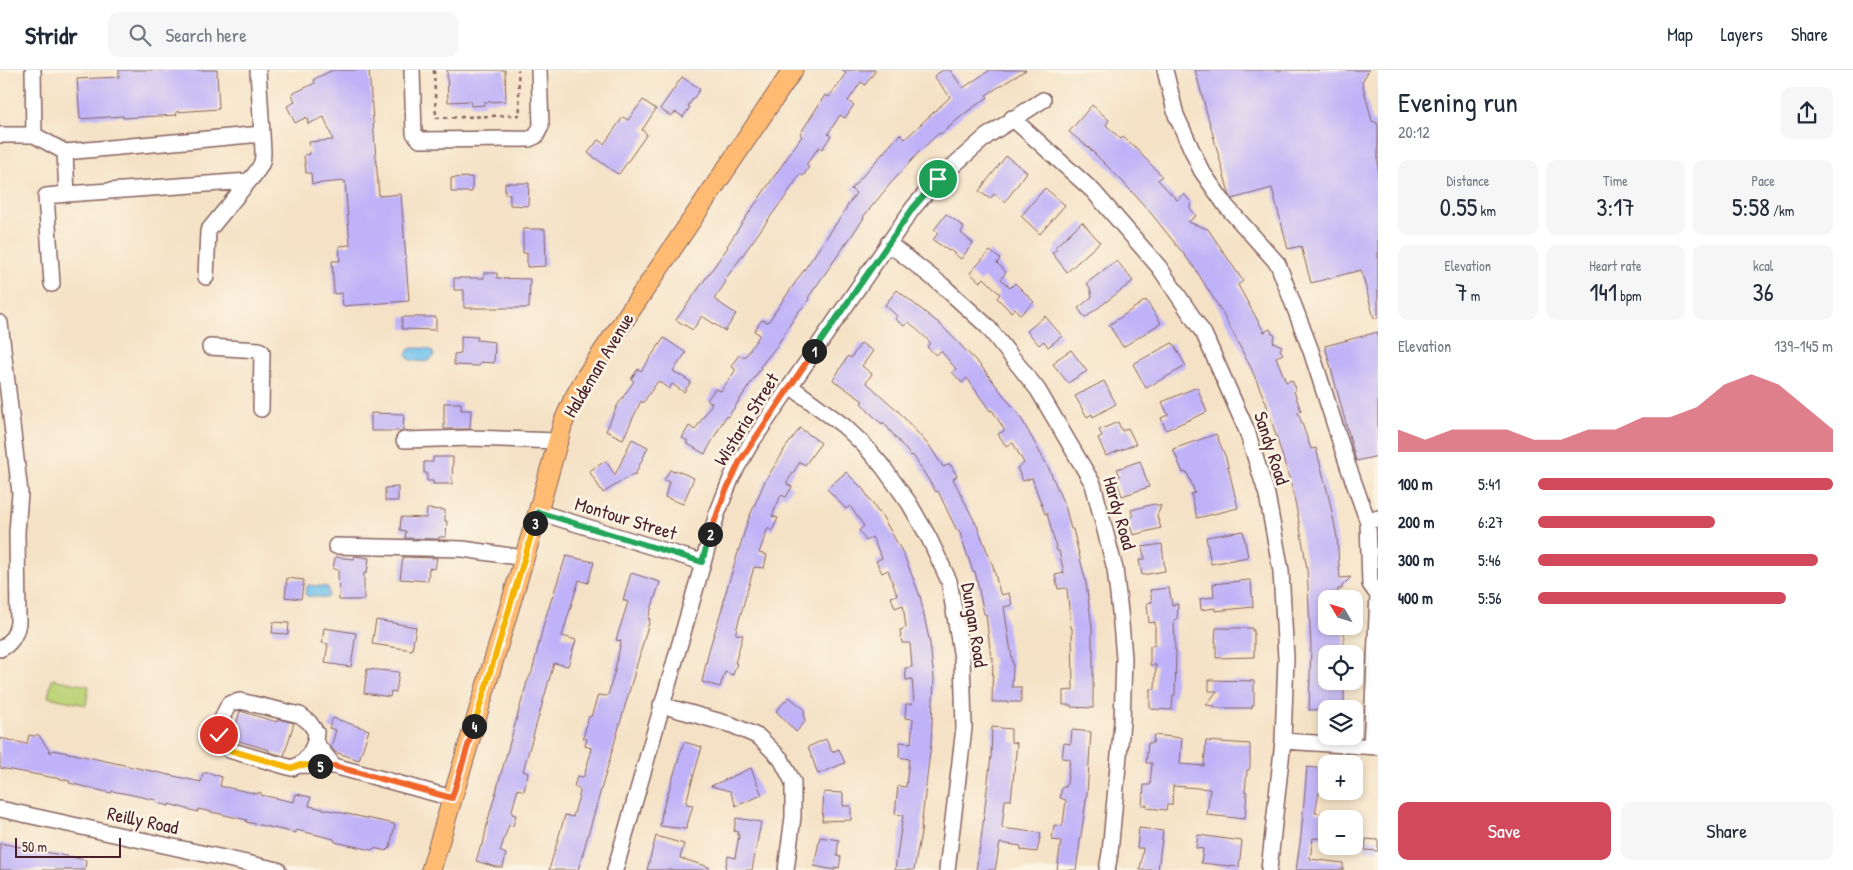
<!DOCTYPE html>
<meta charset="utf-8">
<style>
:root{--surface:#fff;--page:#f6f6f7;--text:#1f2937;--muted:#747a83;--line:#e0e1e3;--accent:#d1495b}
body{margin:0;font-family:"Patrick Hand",sans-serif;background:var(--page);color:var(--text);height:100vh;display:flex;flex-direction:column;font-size:19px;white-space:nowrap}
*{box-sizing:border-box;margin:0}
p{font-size:16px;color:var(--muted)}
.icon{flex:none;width:28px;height:28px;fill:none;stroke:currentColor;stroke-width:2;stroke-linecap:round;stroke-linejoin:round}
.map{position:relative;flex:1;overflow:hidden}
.details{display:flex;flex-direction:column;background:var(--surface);width:475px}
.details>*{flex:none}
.needle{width:32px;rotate:308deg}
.fabs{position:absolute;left:1318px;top:520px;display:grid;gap:10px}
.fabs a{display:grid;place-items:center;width:45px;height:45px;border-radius:10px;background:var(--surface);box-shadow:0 2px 8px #0003;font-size:25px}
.scale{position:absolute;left:15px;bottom:12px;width:106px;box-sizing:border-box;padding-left:5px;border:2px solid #4a1f2b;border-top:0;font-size:14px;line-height:18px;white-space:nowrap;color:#4a1f2b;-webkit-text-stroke:4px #fcf5e5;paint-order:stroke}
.pin{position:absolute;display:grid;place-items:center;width:42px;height:42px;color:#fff;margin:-21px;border:2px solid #fff;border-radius:50%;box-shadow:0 1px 5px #0007}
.km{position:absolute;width:25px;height:25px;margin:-12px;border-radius:50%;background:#222;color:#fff;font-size:14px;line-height:25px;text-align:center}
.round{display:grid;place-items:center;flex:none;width:52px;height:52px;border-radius:10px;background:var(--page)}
.headline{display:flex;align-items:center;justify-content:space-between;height:85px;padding:0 20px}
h1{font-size:28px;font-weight:600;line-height:38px}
.stats{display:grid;grid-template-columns:repeat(3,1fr);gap:8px;height:85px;padding:5px 20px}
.stats div{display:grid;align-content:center;border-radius:10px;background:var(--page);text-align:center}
.stats b{font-size:25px;font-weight:600}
.stats small{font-size:14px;font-weight:400}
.stats p{font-size:14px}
.chart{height:140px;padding:10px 20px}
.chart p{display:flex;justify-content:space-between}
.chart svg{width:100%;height:90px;margin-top:5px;fill:var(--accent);opacity:.7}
.action{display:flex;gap:10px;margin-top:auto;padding:10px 20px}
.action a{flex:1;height:58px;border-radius:10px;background:var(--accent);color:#fff;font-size:20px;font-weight:600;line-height:58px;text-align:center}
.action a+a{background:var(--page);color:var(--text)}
ul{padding:0 20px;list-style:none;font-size:16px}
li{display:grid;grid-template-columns:80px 60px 1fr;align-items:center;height:38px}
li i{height:12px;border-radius:6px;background:var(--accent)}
header{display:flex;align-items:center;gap:30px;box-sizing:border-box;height:70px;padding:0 25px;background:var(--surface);border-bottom:1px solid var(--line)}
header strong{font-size:24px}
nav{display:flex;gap:28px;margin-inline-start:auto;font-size:18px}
.search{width:350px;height:45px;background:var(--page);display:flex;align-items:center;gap:12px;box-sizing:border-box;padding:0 18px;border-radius:10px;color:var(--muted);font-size:19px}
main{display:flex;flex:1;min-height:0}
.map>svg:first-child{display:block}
</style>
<header>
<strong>Stridr</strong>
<div class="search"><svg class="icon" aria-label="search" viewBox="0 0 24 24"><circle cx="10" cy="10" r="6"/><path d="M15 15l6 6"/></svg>Search here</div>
<nav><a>Map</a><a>Layers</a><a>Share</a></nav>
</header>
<main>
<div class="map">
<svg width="1378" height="800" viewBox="0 0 1378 800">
<rect width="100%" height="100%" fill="#fcf5e5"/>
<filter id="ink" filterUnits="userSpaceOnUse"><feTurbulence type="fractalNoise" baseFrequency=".02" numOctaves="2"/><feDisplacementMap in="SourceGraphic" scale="10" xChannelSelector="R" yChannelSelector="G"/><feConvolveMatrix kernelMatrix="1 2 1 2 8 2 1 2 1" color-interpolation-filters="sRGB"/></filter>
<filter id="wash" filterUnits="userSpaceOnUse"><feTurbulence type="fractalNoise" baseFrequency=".0096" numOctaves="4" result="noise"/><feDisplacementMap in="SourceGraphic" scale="20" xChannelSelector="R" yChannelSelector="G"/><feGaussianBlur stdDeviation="1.12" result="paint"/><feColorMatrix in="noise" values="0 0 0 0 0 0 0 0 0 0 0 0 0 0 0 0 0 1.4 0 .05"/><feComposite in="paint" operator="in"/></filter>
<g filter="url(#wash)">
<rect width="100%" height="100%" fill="#f5e2c6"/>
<path fill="#bdd378" stroke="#847952" d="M52,609l37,7 -3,19 -38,-8z"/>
<path fill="#71c1ec" stroke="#5e708c" d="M412,278c8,1 19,-3 22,7 -4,10 -15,6 -24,5l-4,-5 3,-6z
M308,515l20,2 1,9 -2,2 -20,-2 -2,-2z"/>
<g id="blocks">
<path fill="#bfb2f8" d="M119,0h98l2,39 -43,3 1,3 -54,3v-2l-43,3 -3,-40 42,-2z
M333,0h36l10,126 22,-2 8,107 -66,5 -1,-13 -8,1 -2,-33h8l-1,-15 11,-1 -5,-64 -33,3 -1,-11h-5l-2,-18 6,-1 -1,-12 24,-2 -9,-23 -16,7 -1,-7 -12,6 -8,-17 8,-4 -3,-8 23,-11 -1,-4z
M447,0h58l1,31 -22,1v3l-13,1v-5l-23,1z
M842,0h34l-11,15 -4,-3 -13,19 6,4 -9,13 -5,-3 -12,19 3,2 -9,13 -3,-2 -13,18 3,2 -6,9 -3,-2 -18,28h-1l-57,79 2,1 -12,17 22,15 -11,17 -23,-15 -9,14 -17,-10 52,-73 -1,-1 13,-20 62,-90 -2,-2 18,-28 7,-11 4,2 17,-24z
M943,0h7l13,18 27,-18h36l-40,25 2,2 -24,17 -23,20 -2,-1 -19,18 -29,32 -28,34 1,1 -56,80 1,1 -5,7 -6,6 -22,35 -16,20 1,1 -33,49 -2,-1 -21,38 -19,-11 2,-2 -6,-3 7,-12 6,4 17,-27 -5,-3 8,-11 6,2 14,-20v-2l-4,-3 8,-11 6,2 14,-21v-2l-5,-3 8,-11 6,2 70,-101 18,-28 -5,-4 49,-55 5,5 1,-1 44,-41 -16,-21z
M1195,0h174l-7,12 10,39 5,2 1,4v191h-4l-13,-48 -50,13 -10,-37 -13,3 -16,-61 -40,11 -3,-6z
M682,7l18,12 -12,17 2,1 -7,10 -7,-5 -5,4 -11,-7z
M643,30l13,9 -14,21 5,4 -28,40 -3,-1 -28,-20 10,-13 6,4 19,-27 5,3z
M1092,35l17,15 -3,5 15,14 2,-2 18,15 -1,1 22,23 -4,4 19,20 7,-6 7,8 -1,6 6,8 -8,6 20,7 35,52 -5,4 26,47 6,-3 2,5 3,1 -2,7 9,4 -2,4 3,4 -7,3 10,25 6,-2 4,10 -2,1 7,20 -3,1 13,37 5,-1 13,50 8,39 3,41 11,-1 -9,9v3h-4v3l-12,2v32h18v28h-18v32h18v23l-35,1 2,-64 -4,-77 -9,-53 -7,-32 -25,-81 -15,-35 -29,-56 -28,-45 -44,-55 -27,-30 -35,-35 -19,-15z
M1006,86l21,16 -22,30 -11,-8 -4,5 -11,-8z
M472,107v15h-21v-14z
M505,113h24l-1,23 -18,-1v-11h-5z
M1045,118l20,17 -25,29 -19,-18z
M946,144l18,13 -3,6 12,10 -12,16 -11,-9 -1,1 -16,-11 5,-7 -4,-3z
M1082,152l18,20 -33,30 -15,-19 5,-4 -2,-2z
M523,159h22l1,37 -19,1v-14h-4z
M990,181l10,8 -3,4 9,9 -5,7 9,9 5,-5 19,19 -14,13 -5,-7 -4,4 -14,-14 3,-4 -16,-16 -4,4 -10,-9z
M1114,192h4l15,19 -48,37 -7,-10 14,-11 -2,-9 -3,-5z
M484,203h13v5l33,1 -1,29h-65v-18h-10v-12h30z
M897,220l44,35 41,42 39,51 28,51 17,40 5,20h2l13,54 6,44v22h1v59l-22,-1v-2h-8v-14l10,-1 -1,-62h-1l-4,-39 -2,-1 -7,1 -3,-14 9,-2 -5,-22h-2l-10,-38 -2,1 -13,-36 -9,3 -6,-13 7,-5 -11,-20 -7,3 -8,-12 6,-3v-2l-12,-19 -2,1 -23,-33 -5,5 -10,-11 4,-3 -15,-18 -5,4 -9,-8 3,-4 -2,-3 -19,-18 -5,4 -9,-7 2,-3 -12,-11z
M1146,230l15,23 -38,24 -14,-22z
M1045,246l17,20 -14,11 -4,-6 -5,4 -12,-14z
M402,247h34v13l-34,-1z
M1378,262v124l-22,5 -31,-115z
M461,266l17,1 -1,3 18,2 -1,21 -14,-1 -1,4 -25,-1v-11l7,-1z
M664,268l22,15 -13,18 18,11 -7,10 -12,-8 -3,5 -11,-8 -15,22 -2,-2 -18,38 -17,-8 11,-25 17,-25 -3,-2 7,-10 3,2z
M861,273l12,8 -11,15 10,8 -6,8 32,29 33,37 12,19 7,-3 7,12 -4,3 24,47 16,40 7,27 1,2 8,-2 3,12 -8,2 9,58 -1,22h9v15h-29l1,-45 -2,1 -5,-44h-2l-9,-43 -2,1 -14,-42 -2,1 -19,-40 -2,1 -23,-37 -2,1 -28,-34 -1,2 -13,-12 -8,-9 2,-2 -30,-21 15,-24 3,2z
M1172,273h1l13,23 -40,22 -13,-24z
M1071,280l16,21 -19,12 -15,-19 4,-3 -1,-1z
M1104,311l12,23 -23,13 -1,-3 -5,3 -12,-21z
M1197,317l10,25 -41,18 -5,-12 7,-3 -6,-13z
M444,333h17v7h10l-1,19h-26z
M371,343l33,1 -1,17h-32z
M1118,352l4,9 6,-3 8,16 -30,12 -8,-18 4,-2 -3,-6z
M800,358l21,15 -16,22 -5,-3 -13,20v2l5,3 -6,10 -5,-2 -9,21 6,2 -6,13 -4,-3 -9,25 8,2 -3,13 -10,-1 -18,64v3l7,1 -8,28h2l-4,12 -8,-3 -5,15 -18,-5 7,-32 15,-48 -1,-1 25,-81 17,-39 19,-30h-1z
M1216,364l10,24 12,50 -41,10 -6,-24 4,-1 -8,-21 -4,1 -10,-24z
M632,369l16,8 -13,28 -2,-1 -30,19 -14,-22 17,-10 9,14z
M433,387h20l-1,27h-19v-3h-6v-8h-3v-11h9z
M1140,391l9,26 -27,9 -7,-19 5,-1 -3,-7z
M670,400l4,2 1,-2 19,8 -11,26 -18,-7 4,-15 -5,-2z
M846,402l17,17 15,23h2l24,43 16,41 10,48 4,35 -3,65 -10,83h1l-8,43h-19l8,-55 -8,-1 3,-28 8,1 3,-28 -10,-2 1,-15 11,1 2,-24 -8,-1 1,-14h6l2,-2 -2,-23 -6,1 -1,-12 7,-1 -2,-24h-8l-2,-13 6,-2 -3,-23 -8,3 -4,-11 6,-2 -9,-25 -6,3 -6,-12 6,-3 -10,-21 -6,4 -7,-11 5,-4 -14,-20 -4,3 -19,-20z
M398,417v14h-13v-13z
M1154,434l7,2 -4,10 4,12 -28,7 -5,-17 5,-1 -2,-7z
M427,439l18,1v11h2l-1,16h-7v2l-34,-1 1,-7 -6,-1 1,-13 25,1z
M1243,461l5,26 -37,7 -5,-27z
M1162,474l3,27 -23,4 -3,-15 6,-1 -3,-12z
M355,486l14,2 -2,15h-3v27h-25l-1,-30 -5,-1 2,-12 19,2z
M566,486l28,6 -6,21 -9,-3 -17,56 14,4 -8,26 -14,-3 -31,108 5,2 -4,18 -6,-2 -6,21v4l4,1 -3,11 -4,-1 -9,26 6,3 -3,13h-7l-20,-6 5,-16h2l5,-25 39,-138 5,-10 13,-53z
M403,487l34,1 -2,11 -6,-1 -1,13 -28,-2z
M631,503l29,9 -12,37h2l-72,251h-29l16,-55 8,2 7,-25 -1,-4 -5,-1 3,-11 6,1 1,-1 7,-24h-1l1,-4 -6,-2 2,-7 -4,-1 6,-22 2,1 7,-22 8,1 2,-1 7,-25 6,-29 -5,-1 12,-38 -5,-2z
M287,508l17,2 -3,19 -16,-2z
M1249,510l2,1 2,26 -38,4v-3l-14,2 -1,-11 14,-2 -1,-13z
M1169,518l3,17 6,-1 -1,15 -3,1 1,30h1l-1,45h-2l-1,15 -21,-1 -1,-1v-19h5l1,-24h-6v-19l5,-1v-23l-6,1 -2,-20 5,-1 -2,-12z
M376,550l40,7 -4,23 -40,-6z
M273,552l16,1 -1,11 -16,-1z
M324,558l32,5 -5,34 -26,-4 3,-19 -6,-1z
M1216,558h36v3l2,-1v27l-38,1v-16h-1z
M367,599l32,3 -3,20 -5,-1 -1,6 -26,-4z
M1209,610l45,1v24h-2v3h-37v-2l-9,-1 11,-14h-8z
M789,627l15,12 1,13 -9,10 -20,-21z
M240,641l37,11 1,-3 16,4 -10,33 -15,-4v-2l-37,-11z
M333,648l36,12 -10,30 -24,-8 -4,-5 5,-17 -7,-2z
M992,657l19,2v13l6,1 -6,57h-6l-3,26v2l39,5 -4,19 -16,-2v-4l-21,-3 -5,27h-19l5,-30 10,-84z
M1072,660l19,2 -4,62 -11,76h-19l4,-29 -9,-1 2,-15 8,1 1,-2 3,-24 -6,-2 2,-11h4l1,-4 3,-24 -8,-1 2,-15 6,1 1,-2z
M38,664l13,19 1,-3 22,4 127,28 2,-9h7l12,4 -2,9 38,8 1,-2 2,1v2l33,7 2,-8 15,3 -2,9 86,18 -5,23 -4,4 -12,-3 -2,2 -37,-8 -1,-3 -8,-2 -30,-7v3l-50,-11 1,-2 -40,-9 -9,-2v3l-29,-8v2l-12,-3 -1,-3 -28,-6 -16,-3 -1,2 -42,-10 1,-2 -9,-2 -61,-11v-30l27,6 2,-9 6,1z
M1154,665l28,3 -2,26 24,2 2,-25 44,3v23l-1,3h-2l-2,22h2l-2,27 -38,-4 3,-26 -37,-3 -1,19h-5l-1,5 -19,-2v-3h-5l2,-20h6l2,-22h-6l2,-20h5z
M826,669l6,13 7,-3 6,14 -27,11 -10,-27z
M684,672l18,5 -16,55 1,2 6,1 -7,24 -26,-3 2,-14z
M1307,697l19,2v24l-7,-1 -4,21 11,1v25l-13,-1 -3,21 33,4v7h-47l5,-34z
M751,698l11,27 -26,11 -6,-15 -19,-5z
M824,722l19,1v13h8v14l-29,1z
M736,748l25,4 -9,48h-27l3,-14 7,2 4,-23h-2l1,-3 -4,-1z
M1139,758l24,3 -5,39h-18l3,-22h-6z
M1198,765l44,6 -3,26 -38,-4 2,-14 -7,-1z
M656,766l28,8 -4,14 29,9v3h-62z
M820,767l19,3 -2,12h1l-1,4 4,1 -2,11 -4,-1v3l-21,-4z
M1366,769l12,1v11l-13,-1z
M0,773l86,17 -1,10h-85z"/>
</g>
</g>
<g filter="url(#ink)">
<use href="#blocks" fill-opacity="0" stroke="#866361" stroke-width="1"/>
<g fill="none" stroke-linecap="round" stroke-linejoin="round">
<defs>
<path id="minor" d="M33,0l1,65
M412,0l2,63 6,7 109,-1 7,-3 5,-10 -2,-56
M1165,0l11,45 25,55 25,36 52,58 33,87 37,115 20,56
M1012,48l81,73 66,76 45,67 43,97 20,64 14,76 5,87 -3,83 -14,129
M0,65h34l31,17 197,-18 -4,-64
M65,82l2,42 182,-13c18,-20 14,-22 13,-47
M888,173l54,42 45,41 51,64 55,94 22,85 5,43 4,46 -2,64 -12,131 -3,17
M206,207l2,-46 41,-50
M52,214l-6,-88 21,-2
M0,253l20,170 -3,39 1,91c-2,12 -7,21 -18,26
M210,277l49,3 3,2 -1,57
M790,316l54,40 20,19 19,22 26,36 20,35 20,43 13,77 2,70 -17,142
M404,370l67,-2 86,3
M538,442l164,50
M336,476l127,3 61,9
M1377,524l-7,-10 -2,-62 10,-4
M661,635l71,20 27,12 22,22 12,23v35l-7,53
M1283,671l95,6
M315,672c-5,13 -10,21 -23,26l-63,-18c-3,-3 -7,-6 -9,-10 -4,-10 4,-27 9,-36l11,-3 60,14 9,7 7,10 -1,10 19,24
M1371,676l7,-152
M300,695l34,1 118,32
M0,739l278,61
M615,800l102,-356 15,-38 19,-33 162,-235 25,-29 49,-43 56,-36"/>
<path id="major" d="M431,800l107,-358 25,-89 10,-23 14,-25 206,-305"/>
</defs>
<use href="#minor" stroke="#866361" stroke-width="18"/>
<use href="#major" stroke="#866361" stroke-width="21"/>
<path stroke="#866361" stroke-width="2.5" stroke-dasharray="4 4" stroke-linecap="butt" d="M434,0l2,48 84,-3 -2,-45"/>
<use href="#minor" stroke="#fff" stroke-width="15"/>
<use href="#major" stroke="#febb71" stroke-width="19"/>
</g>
</g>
<g fill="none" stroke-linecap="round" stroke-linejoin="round" filter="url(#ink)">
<defs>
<path id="split-1" d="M814,281l99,-143 25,-29"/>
<path id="split-2" d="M710,464l14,-39 16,-34 74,-110"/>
<path id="split-3" d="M535,453l3,-11 164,50 8,-28"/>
<path id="split-4" d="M474,656l61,-203"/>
<path id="split-5" d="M320,696h14l118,32 22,-72"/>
<path id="split-6" d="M219,665l2,7 8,8 63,18 8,-3 20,1"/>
</defs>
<use href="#split-1" stroke="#fff" stroke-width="10"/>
<use href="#split-2" stroke="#fff" stroke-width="10"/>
<use href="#split-3" stroke="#fff" stroke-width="10"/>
<use href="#split-4" stroke="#fff" stroke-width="10"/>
<use href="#split-5" stroke="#fff" stroke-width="10"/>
<use href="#split-6" stroke="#fff" stroke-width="10"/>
<use href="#split-1" stroke="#22a559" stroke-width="6"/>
<use href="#split-2" stroke="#f0652b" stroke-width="6"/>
<use href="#split-3" stroke="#22a559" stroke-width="6"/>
<use href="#split-4" stroke="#f5b400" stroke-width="6"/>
<use href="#split-5" stroke="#f0652b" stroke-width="6"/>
<use href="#split-6" stroke="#f5b400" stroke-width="6"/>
</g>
<g text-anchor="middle" stroke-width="5" stroke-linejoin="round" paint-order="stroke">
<g font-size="19" fill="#4a1f2b" stroke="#fcf5e5">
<text transform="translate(598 295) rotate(-59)" y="7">Haldeman Avenue</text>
<text transform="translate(746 349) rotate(-58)" y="7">Wistaria Street</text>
<text transform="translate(1272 378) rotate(72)" y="7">Sandy Road</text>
<text transform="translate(1120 443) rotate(74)" y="7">Hardy Road</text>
<text transform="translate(626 448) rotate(17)" y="7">Montour Street</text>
<text transform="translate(975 555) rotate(81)" y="7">Dungan Road</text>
<text transform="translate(143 750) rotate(12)" y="7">Reilly Road</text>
</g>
</g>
</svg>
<div class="fabs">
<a><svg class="needle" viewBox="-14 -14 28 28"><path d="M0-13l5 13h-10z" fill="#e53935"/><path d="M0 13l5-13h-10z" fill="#747a83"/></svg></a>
<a><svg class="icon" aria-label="locate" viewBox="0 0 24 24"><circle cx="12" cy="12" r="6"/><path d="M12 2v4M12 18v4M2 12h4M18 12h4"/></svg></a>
<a><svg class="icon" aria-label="layers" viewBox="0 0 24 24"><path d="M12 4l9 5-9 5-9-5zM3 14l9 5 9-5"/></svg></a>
<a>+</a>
<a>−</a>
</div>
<div class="scale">50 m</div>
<div class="pin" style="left:938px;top:109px;background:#1e9e55"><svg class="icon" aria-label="arrive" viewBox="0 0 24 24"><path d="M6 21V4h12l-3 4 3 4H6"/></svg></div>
<div class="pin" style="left:219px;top:665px;background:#d93025"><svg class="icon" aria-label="check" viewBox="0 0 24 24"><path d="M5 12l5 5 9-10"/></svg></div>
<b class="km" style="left:814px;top:281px">1</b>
<b class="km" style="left:710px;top:464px">2</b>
<b class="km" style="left:535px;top:453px">3</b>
<b class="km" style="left:474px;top:656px">4</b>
<b class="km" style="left:320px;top:696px">5</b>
</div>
<section class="details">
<div class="headline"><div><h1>Evening run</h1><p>20:12</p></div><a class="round"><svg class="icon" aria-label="share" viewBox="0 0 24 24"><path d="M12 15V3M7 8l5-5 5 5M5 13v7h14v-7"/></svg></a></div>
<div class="stats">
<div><p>Distance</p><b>0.55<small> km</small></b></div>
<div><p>Time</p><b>3:17</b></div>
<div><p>Pace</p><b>5:58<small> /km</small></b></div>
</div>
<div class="stats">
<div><p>Elevation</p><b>7<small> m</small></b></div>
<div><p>Heart rate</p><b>141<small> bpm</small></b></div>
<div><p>kcal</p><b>36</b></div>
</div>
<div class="chart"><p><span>Elevation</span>139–145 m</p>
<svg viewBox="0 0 160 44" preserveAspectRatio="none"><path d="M0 44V33L10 38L20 33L30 33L40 33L50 38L60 38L70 33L80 33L90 27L100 27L110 22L120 11L130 6L140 11L150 22L160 33V44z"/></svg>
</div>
<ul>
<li><b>100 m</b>5:41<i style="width:100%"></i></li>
<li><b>200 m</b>6:27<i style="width:60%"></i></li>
<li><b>300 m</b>5:46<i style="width:95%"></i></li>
<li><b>400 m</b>5:56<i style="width:84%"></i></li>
</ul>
<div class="action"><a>Save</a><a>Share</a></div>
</section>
</main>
